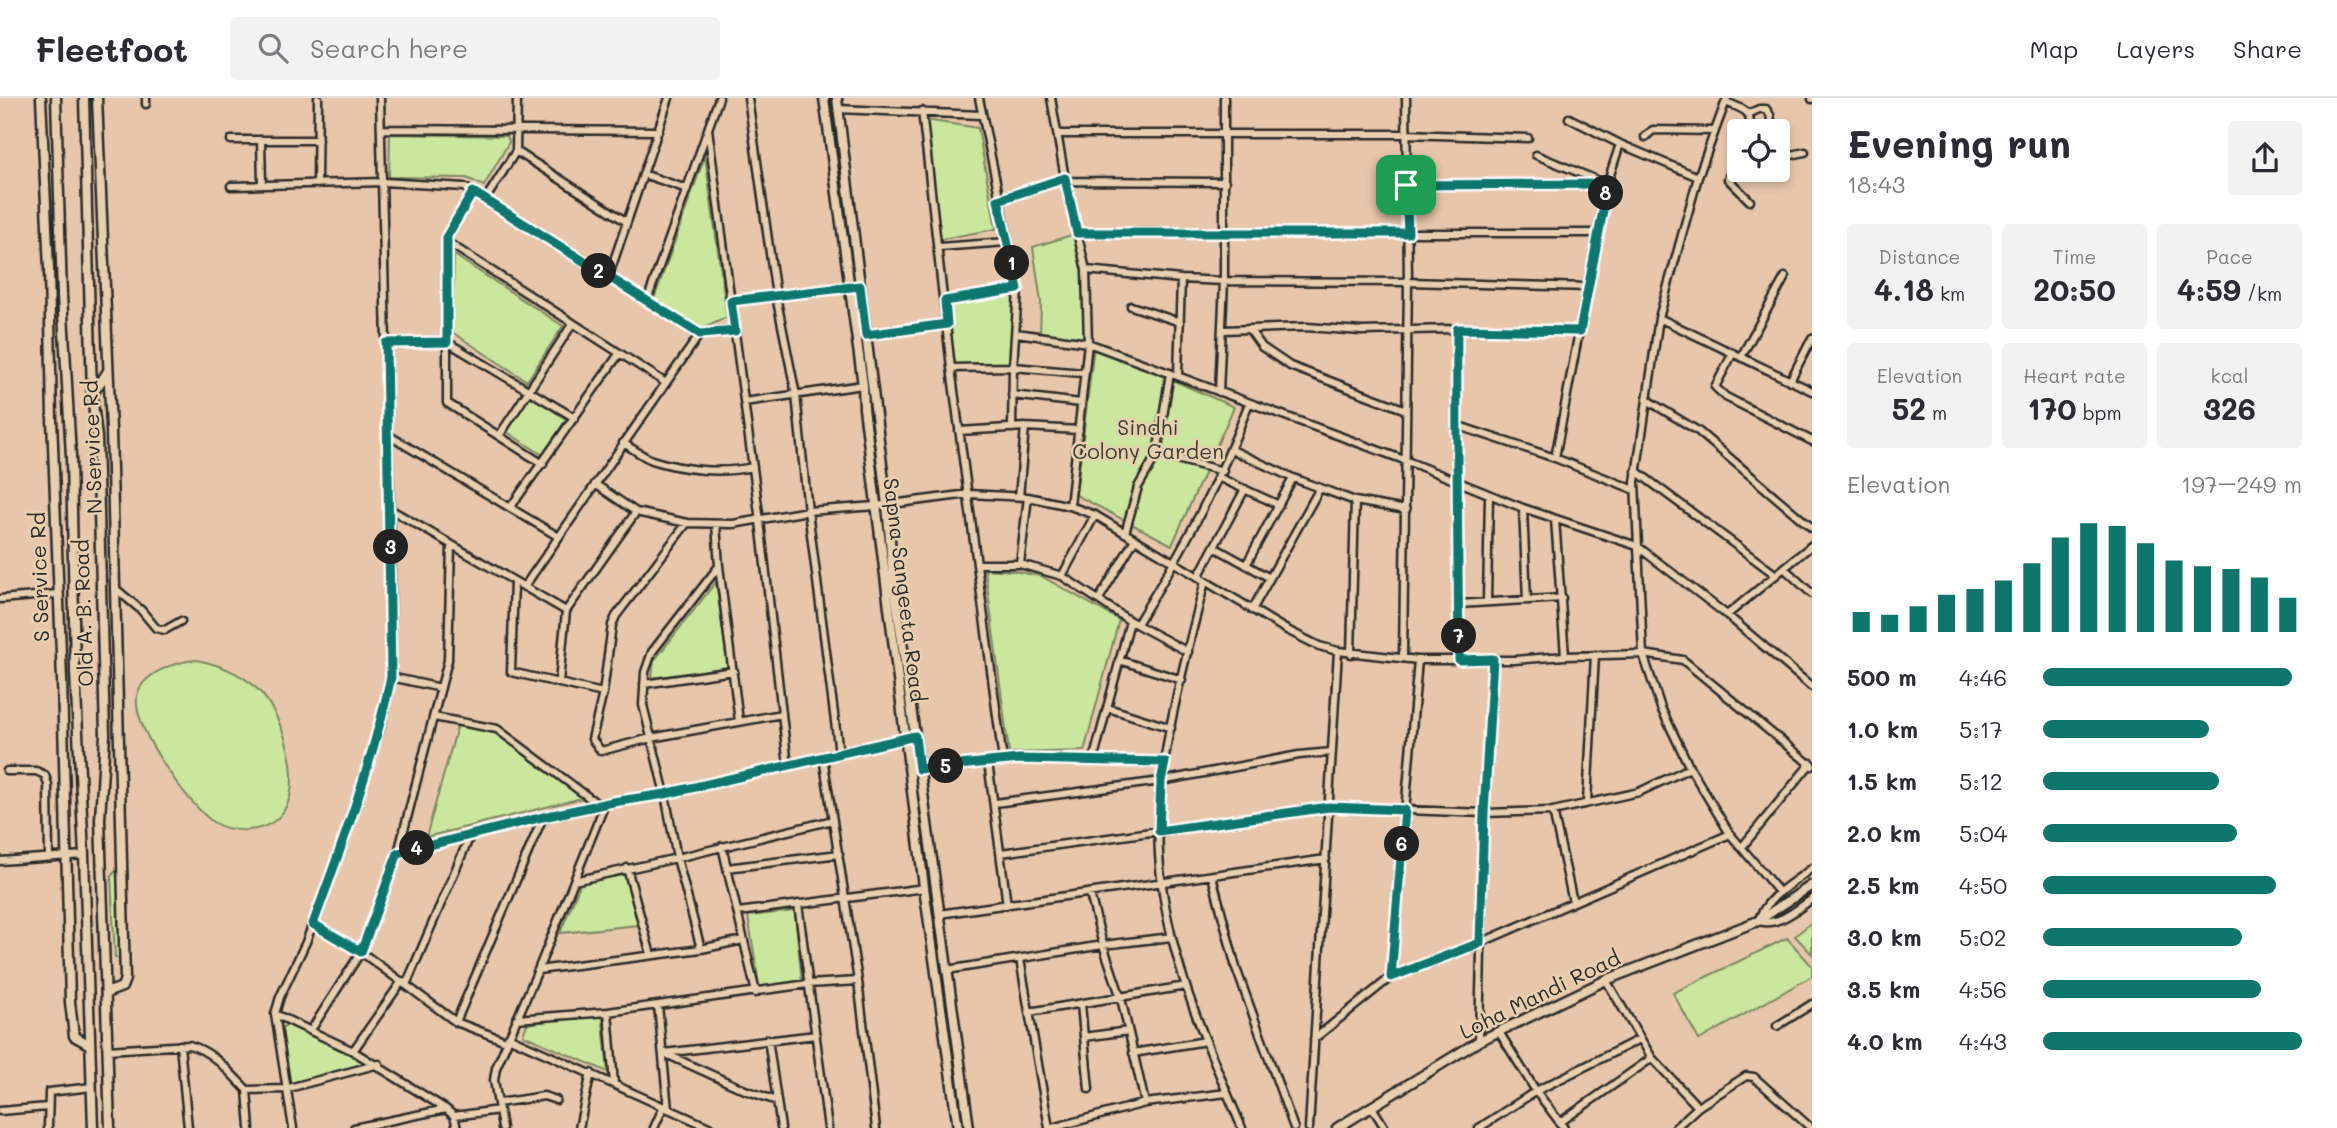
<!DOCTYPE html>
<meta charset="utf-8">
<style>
:root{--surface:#fff;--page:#f2f2f3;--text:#2b2b33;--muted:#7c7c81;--line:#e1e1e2;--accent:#0f766e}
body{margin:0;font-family:Mali,sans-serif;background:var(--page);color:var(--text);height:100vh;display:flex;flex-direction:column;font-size:26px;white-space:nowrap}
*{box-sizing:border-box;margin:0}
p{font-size:23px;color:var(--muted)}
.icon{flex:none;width:38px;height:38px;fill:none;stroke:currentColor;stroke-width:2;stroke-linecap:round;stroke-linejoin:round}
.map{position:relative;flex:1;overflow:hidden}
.details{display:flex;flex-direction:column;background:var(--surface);width:525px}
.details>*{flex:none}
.controls{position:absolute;left:1727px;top:21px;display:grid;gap:14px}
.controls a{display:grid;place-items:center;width:63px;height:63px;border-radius:7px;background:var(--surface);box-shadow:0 4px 10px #0003;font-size:35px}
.pin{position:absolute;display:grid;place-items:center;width:60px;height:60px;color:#fff;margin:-30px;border-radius:14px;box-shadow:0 4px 10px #0006}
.km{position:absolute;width:35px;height:35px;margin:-18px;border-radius:50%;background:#222;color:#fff;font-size:19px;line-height:35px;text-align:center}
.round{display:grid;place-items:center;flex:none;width:74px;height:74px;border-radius:7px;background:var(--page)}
.overview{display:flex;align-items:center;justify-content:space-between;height:119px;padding:0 35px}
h1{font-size:38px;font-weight:700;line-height:52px}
.figures{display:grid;grid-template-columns:repeat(3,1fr);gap:10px;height:119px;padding:7px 35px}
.figures div{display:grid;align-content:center;border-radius:7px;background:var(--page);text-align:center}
.figures b{font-size:30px;font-weight:700}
.figures small{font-size:19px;font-weight:400}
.figures p{font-size:19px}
.chart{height:196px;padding:14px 35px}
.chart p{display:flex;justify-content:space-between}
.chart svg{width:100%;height:126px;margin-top:7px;stroke:var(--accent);stroke-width:6}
ul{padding:0 35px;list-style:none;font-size:23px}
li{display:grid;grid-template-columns:112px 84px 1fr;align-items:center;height:52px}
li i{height:18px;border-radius:9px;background:var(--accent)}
header{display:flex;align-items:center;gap:42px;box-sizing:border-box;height:98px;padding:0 35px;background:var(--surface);border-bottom:2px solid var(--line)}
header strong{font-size:33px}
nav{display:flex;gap:38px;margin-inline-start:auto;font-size:24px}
.search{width:490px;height:63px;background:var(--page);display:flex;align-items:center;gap:18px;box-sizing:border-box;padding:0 24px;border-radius:7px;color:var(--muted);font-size:26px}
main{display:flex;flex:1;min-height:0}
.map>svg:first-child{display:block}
</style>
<header>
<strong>Fleetfoot</strong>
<div class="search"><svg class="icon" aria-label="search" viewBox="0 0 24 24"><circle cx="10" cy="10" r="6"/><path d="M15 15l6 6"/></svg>Search here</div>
<nav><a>Map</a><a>Layers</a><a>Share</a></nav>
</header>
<main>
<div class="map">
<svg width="1812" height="1030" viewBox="0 0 1812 1030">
<rect width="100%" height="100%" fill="#e8c6ab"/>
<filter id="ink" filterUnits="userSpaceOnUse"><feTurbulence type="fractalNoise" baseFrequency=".0143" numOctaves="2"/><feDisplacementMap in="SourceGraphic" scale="14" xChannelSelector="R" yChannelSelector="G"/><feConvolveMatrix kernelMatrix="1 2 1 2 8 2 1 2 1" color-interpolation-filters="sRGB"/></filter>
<g filter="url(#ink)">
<path fill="#cbe69d" stroke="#7b8864" stroke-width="2" d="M925,22l53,8 18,101 -60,11z
M390,36l117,2 2,6 -25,44 -17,-8 -78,-1z
M705,58l22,161 -26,13 -48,-28z
M1078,135l8,37 2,73 -48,-8 1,-33 -8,-55z
M454,157l109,71 -36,55 -75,-49z
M1018,191l-5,78 -62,1 -6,-67z
M1094,248l140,61 -62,138 -96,-50z
M530,298l36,23 -23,36 -36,-23z
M985,471l28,2 28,5 78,44 -35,131 -75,2z
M716,484l12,85 -76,11 2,-17z
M197,562c24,5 49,15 65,34 29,35 55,129 -13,136 -13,1 -25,-1 -36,-8 -25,-18 -80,-93 -76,-125 3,-24 41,-36 60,-37z
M458,626l37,6 87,68 -156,39z
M123,766l2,97 -10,-4 -4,-81z
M625,776l13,51 -78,8 20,-49z
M795,813l7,72 -42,7 -12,-74z
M1812,824v32l-17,-18z
M1787,840l25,28v10l-113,64 -26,-47z
M602,915l6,59 -85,-37 4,-11z
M290,923l89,43 -94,25 -7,-57z"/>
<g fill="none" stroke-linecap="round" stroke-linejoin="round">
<defs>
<path id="street" d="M146,0v6
M748,0l28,198 20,99 12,116 31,242
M979,0l39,191 -5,78 -1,61
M1051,0l16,92 19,80 2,73 -18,163
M1727,0l-29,79 -39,141 -24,164 8,172 18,54 29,60 40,66 49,58
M1812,0v1
M1726,4c15,7 30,8 21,29
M838,11l143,6
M922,13l29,257 52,393
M1748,16l11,-5h7l4,6 3,16
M1569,20l51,26 78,33
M382,31l276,2
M708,31l52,392 28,245
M1057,36h348l123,4
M1645,39l8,-7 62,1
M231,42h87
M261,42l1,45
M1740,52l-12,29 22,22
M516,53l111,71
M1536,57l66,27
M1778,60l27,-6
M1758,73l1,-1
M643,76l44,15
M1066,83l159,1
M317,86l1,-86
M1406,87l201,-1
M231,88l153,-4 80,5 236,147 35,-3
M473,94l-26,44v167l96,61
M485,102l31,-49 1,-53
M998,102l67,-22
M1078,135h521
M447,144l219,141
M939,149l68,-5
M1086,172l95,9 43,2 184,1 181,5
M608,180l61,-180
M647,203l72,-203
M731,203l129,-15
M945,203l73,-12
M1131,208l49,16
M1659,220l153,73
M1249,231l13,18 28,19 116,44
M1457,231c-2,110 1,220 2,331
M1223,232l84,-3 54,4 96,-2 123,2
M1016,235l72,10 319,118 116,47 114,38 90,69 85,72
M866,237l81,-11
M386,245l61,-1 128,76
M1733,255l-18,34 11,10 86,44
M1741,259l44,-80
M951,270l62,-1 70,6
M1178,277l3,-96
M1790,283l22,-43
M1219,294l5,-111v-183
M1012,297l69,8
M1647,302l51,31 114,97
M744,304l119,-17
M1456,327l99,33 80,32
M959,333l66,-4 54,3
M388,337l171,102
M499,338l74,-113
M623,345c9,5 19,13 29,17 31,10 69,14 101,7
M1232,352l61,28 62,23 51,9
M1157,356l66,17
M1555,360l52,-274 13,-40
M1636,373l140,104
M1220,380l59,27
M595,386l41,28 51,11 46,1 75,-13 68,-5 93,-12 59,3 42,9 25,9 190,114 34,17 19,5 80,9h96l51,-4 78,-2 40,6 129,106
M1019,399l6,-70
M510,410l109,-154
M1523,410l4,92
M390,411l176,102
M1555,421l10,137
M687,425l-71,93 -4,9 -9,68 -11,46 9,12 50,-13 131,-24
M716,426l3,42 20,155
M1125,435l13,-46 19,-33 13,-81
M1214,449l56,31
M977,466h43l42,12 68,45 58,31
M1020,466l8,-67
M1246,467l47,-87
M1784,470l28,26
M1062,478l33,-61
M1198,479l47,-88
M514,483l-3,91 92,21
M1205,483c-21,85 -51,186 -46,273 5,95 46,187 83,274
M524,489l176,-253
M116,491l25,21 15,18 9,2 16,-9
M0,501l58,-5
M1099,501l36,-60
M1487,504l2,-107
M1458,506l104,-6
M1252,512l68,-122
M1727,517l85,-70
M1137,526c45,-73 82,-140 112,-221
M1351,556l4,-153
M1403,559l5,-375 -2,-184
M1119,562l63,20
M391,579l50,11
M559,584l7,-71 70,-99
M644,586l90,-13
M1108,610l63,20
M434,619l63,12 102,76
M823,659l35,224 18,147
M1093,663l37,-140
M988,664l19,143
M919,671l100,-10 146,3
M7,673h29l9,4 3,10 1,72
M1587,704l8,-147
M995,705l166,-22 138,-26 33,-3
M1553,713l20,91
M722,748l34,147
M1742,749l69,-84
M398,755l145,-36 70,-15 52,-8 250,-58
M1001,755l328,-46 155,6 69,-2 86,-19 51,-24
M0,763l84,-6
M627,770l24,87
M727,770l112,-14
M1812,770c-21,17 -44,27 -54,53 20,6 38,-11 54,-22
M1212,778l24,92 58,160
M574,783l103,-23 156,-38
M1090,796l13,51 18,53 24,105
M798,806l30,224
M738,814l187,-24
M939,816l387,-55
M313,826l48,28 95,70 50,19
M701,851l-24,-91 -12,-64 -22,-89 2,-33 7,-20 67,-86
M1020,861l29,169
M538,872l163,-21 42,-9
M947,872l156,-25 69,-8
M1391,879l27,-317
M1606,882l46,78 46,49
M406,887l64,-149
M1081,906l3,33
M658,907l10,104
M608,914l6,72
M1029,914l157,-26
M275,916l78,37 93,58 8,7 3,12
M516,921l92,-7 200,-28 50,-3
M456,924l87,-205
M1777,928l35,-22
M311,932l50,-78 37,-99 50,-193 3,-115
M1499,934l37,59 28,37
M508,939l203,91
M768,941l13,89
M1314,941l77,-62 89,-34 250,-109
M1479,943l5,-228 9,-154
M180,947l8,83
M107,952l82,-5c24,6 41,28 58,45l38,-1 94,-25
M353,953l49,-70
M664,955l152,-18
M1133,955l73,-12
M666,956l79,36 32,11
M1089,991l-5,-52 44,-6
M247,992l3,38
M498,1005l46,-7 12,4
M1372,1009l13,21
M0,1013l48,-4
M454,1018l45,-6
M1559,1025l93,-65
M48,1030l1,-36 43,-5
M293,1030l-18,-114 5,-17 26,-55 30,-80 45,-137 10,-48v-130l-11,-449
M354,1030l92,-19
M502,1030l-8,-48 2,-12 42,-98 67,-166
M579,1030l12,-55
M654,1030l9,-20
M1052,1030l93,-25 82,-10
M1309,1030l29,-477
M1479,1030l57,-37 104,-52
M1675,1030l23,-21 48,-31 8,1 57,51"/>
<path id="secondary" d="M41,0l8,171 3,150 10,261 8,322 4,34 16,9
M56,0l6,197 9,161 4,216 9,183 9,273
M84,0l8,297 5,42 8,298 -5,84 10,309
M97,0l14,332 14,549 -3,8 -16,6
M824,0l39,287 1,23 61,487 33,233
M837,0l50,407 6,71 76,552
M92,297l16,-24
M1337,1030l142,-87 127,-61 152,-59 54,-36"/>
</defs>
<use href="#street" stroke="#2b2b2b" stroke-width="11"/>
<use href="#secondary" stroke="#2b2b2b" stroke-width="13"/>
<use href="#street" stroke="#e7cfaf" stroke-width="6"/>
<use href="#secondary" stroke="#e7cfaf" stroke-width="8"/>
</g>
</g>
<g fill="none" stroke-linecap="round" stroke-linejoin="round" filter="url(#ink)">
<defs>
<path id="route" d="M1065,80l12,55h331l-2,-48 202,-1 -28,147 -123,-2c-1,110 1,220 2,331l34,-1 -9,154 -4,130 -89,34 14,-167 -76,-3 -170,24 2,-50 4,-19 -146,-3 -100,10 -4,-33 -250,58 -52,8 -70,15 -145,36 -37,99 -48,-28c30,-81 60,-163 78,-247l-5,-334 61,-1v-106l26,-44 227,142 35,-3 -4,-30 129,-15 6,49 81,-11 -2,-23 73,-12 -20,-89z"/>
</defs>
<use href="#route" stroke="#fff" stroke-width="14"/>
<use href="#route" stroke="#0f766e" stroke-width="9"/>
</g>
<g text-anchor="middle" stroke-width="5" stroke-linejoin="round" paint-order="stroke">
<g font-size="21" fill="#3b3e36" stroke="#e7cfaf">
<text x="1148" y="337">Sindhi<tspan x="1148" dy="24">Colony Garden</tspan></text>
</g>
<g font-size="21" fill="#2b2b2b" stroke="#e7cfaf">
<text transform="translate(93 349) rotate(-92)" y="7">N Service Rd</text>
<text transform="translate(40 479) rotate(-92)" y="7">S Service Rd</text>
<text transform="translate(904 492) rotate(83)" y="7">Sapna Sangeeta Road</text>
<text transform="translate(84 515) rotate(-92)" y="7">Old A. B. Road</text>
<text transform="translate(1540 897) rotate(-26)" y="7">Loha Mandi Road</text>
</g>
</g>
</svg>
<div class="controls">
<a><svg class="icon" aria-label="locate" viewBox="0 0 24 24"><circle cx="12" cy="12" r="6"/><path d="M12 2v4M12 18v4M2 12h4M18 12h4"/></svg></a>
</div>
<div class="pin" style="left:1406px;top:87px;background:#1e9e55"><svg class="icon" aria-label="arrive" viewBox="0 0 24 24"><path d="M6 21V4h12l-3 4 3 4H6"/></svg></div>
<b class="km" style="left:1012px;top:165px">1</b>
<b class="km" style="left:599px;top:173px">2</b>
<b class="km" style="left:391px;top:449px">3</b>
<b class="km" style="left:417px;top:750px">4</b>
<b class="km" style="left:946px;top:668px">5</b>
<b class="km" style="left:1402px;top:746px">6</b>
<b class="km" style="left:1459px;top:538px">7</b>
<b class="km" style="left:1606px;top:95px">8</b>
</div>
<section class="details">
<div class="overview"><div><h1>Evening run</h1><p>18:43</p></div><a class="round"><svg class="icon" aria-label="share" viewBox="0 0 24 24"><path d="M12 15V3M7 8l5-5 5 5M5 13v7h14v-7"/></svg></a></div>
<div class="figures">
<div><p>Distance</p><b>4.18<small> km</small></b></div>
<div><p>Time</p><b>20:50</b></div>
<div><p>Pace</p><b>4:59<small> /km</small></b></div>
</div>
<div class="figures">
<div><p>Elevation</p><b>52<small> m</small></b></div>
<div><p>Heart rate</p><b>170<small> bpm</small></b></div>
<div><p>kcal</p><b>326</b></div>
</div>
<div class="chart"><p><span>Elevation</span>197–249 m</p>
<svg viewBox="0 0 160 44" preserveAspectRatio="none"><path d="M5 44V37M15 44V38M25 44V35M35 44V31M45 44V29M55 44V26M65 44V20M75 44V11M85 44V6M95 44V7M105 44V13M115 44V19M125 44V21M135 44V22M145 44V25M155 44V32"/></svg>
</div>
<ul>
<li><b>500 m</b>4:46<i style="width:96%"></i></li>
<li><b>1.0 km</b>5:17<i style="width:64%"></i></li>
<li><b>1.5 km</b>5:12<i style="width:68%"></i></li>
<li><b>2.0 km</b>5:04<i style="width:75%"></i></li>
<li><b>2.5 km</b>4:50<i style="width:90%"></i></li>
<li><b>3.0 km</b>5:02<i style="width:77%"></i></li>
<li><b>3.5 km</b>4:56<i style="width:84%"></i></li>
<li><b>4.0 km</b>4:43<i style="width:100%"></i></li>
</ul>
</section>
</main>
